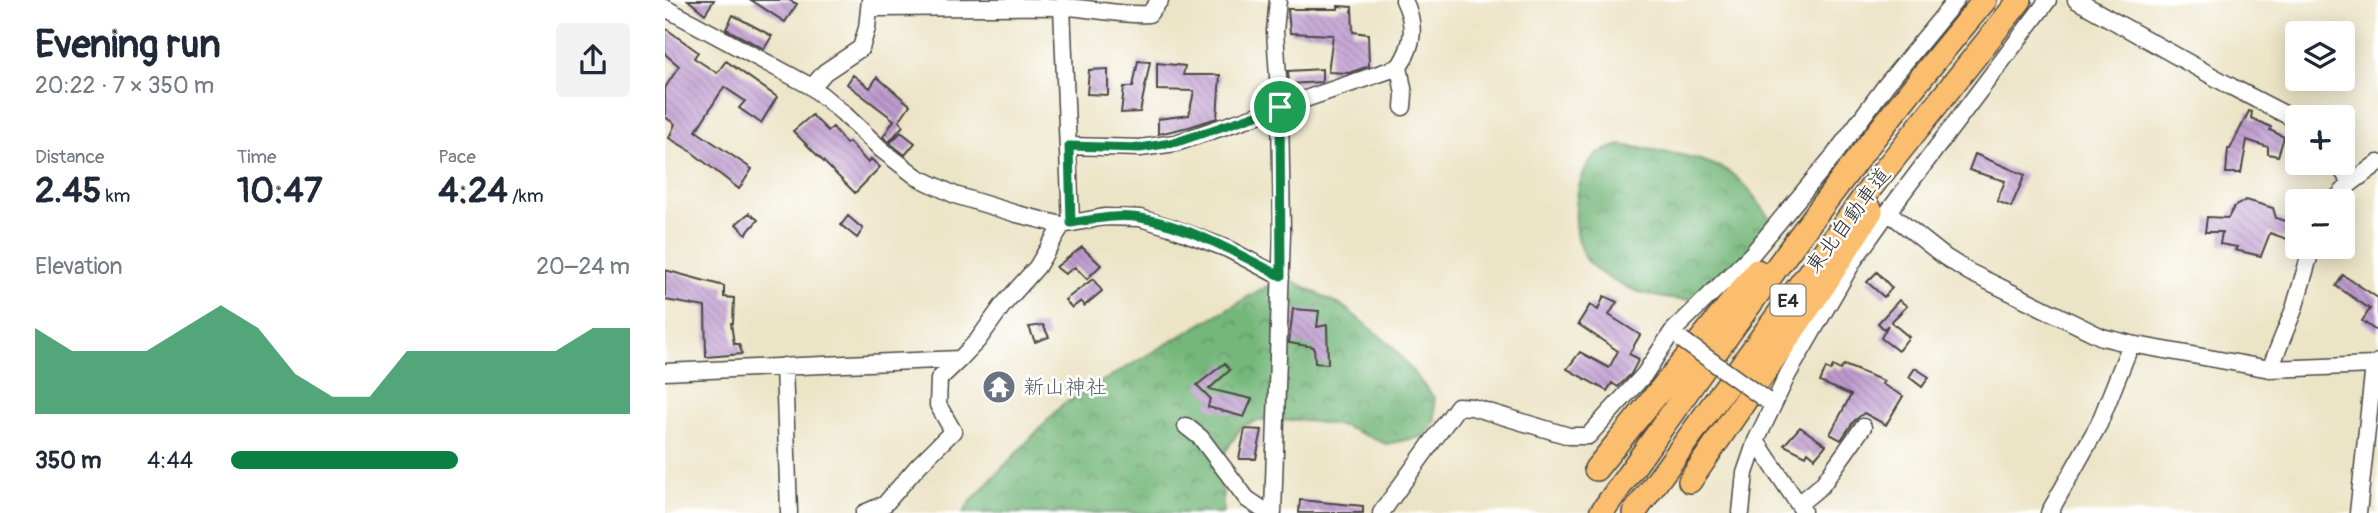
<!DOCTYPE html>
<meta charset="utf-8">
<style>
:root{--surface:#fff;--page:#f2f2f3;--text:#1f2937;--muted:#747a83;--accent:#0b8043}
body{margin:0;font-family:Pangolin,"Klee One",sans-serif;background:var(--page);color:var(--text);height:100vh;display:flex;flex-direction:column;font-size:26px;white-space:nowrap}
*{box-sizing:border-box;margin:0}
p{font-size:23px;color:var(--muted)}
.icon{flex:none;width:38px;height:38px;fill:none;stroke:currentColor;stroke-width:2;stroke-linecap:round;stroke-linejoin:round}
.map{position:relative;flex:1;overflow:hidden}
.side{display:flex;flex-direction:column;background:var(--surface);width:665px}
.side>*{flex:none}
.controls{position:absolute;left:1620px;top:21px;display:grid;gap:14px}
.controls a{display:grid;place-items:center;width:70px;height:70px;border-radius:7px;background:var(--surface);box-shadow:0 4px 18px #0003;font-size:35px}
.pin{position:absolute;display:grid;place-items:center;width:60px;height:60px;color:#fff;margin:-30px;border:4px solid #fff;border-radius:50%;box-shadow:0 2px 7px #0007}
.round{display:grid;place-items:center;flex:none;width:74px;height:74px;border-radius:7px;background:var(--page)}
.summary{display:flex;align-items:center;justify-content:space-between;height:119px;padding:0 35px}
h1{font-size:38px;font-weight:700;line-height:52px}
.figures{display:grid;grid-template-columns:repeat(3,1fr);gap:10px;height:119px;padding:7px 35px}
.figures div{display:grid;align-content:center}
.figures b{font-size:35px;font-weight:700}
.figures small{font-size:19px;font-weight:400}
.figures p{font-size:19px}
.chart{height:196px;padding:14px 35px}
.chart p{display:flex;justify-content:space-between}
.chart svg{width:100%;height:126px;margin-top:7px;fill:var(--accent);opacity:.7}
ul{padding:0 35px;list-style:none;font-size:23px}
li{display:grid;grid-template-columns:112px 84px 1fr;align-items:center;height:52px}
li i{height:18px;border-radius:9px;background:var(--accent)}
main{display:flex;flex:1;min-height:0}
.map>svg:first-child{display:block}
</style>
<main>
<section class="side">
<div class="summary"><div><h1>Evening run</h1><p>20:22 · 7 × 350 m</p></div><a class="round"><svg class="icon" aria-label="share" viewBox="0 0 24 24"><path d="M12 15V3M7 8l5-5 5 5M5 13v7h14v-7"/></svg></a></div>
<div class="figures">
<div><p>Distance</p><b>2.45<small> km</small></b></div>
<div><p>Time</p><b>10:47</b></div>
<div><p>Pace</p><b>4:24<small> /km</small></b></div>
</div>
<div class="chart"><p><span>Elevation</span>20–24 m</p>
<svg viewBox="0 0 160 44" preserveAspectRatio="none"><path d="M0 44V14L10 22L20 22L30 22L40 14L50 6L60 14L70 30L80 38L90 38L100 22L110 22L120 22L130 22L140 22L150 14L160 14V44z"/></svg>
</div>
<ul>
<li><b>350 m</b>4:44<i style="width:57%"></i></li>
</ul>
</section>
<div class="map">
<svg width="1713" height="513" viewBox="0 0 1713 513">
<defs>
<pattern id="forest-crowns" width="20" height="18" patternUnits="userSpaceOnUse" patternTransform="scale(1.75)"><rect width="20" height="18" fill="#75b77a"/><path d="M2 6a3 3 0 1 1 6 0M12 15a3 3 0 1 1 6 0" fill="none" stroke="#609564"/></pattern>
<pattern id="building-back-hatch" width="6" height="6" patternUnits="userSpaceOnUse" patternTransform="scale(1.75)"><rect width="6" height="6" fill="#be9acf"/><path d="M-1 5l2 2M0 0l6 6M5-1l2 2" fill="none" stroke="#9b7ea8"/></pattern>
</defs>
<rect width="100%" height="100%" fill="#fff"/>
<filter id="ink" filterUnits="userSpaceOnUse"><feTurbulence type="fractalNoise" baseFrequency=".0143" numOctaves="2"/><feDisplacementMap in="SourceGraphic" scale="14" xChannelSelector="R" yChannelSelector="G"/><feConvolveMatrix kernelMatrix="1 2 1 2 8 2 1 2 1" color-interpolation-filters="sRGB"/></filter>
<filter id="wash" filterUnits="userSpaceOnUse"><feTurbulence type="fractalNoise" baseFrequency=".00686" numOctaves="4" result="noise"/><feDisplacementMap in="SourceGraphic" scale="28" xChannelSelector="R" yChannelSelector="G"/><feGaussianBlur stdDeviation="1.57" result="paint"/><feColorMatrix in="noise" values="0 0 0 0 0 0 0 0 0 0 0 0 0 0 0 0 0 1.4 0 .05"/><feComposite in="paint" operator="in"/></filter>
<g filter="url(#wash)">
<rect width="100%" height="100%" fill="#ece4c6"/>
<path fill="url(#forest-crowns)" stroke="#507152" stroke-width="2" d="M956,145c35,6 73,9 105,25 18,10 39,40 49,57 -9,15 -16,34 -27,47 -6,7 -22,19 -30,22 -36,13 -112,-6 -133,-39 -15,-25 -12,-82 11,-102 5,-5 17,-7 25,-10z
M630,282l49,25 48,39 42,52 1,22 -10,16 -39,8 -43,-18 -43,-6 -44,1 -14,5 -20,31 1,56h-260l10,-14 90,-95 204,-118z"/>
<g id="blocks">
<path fill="url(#building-back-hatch)" d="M23,0h26l-9,14z
M86,0h38l8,4 -12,18z
M673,6l14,1 1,25 15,2 1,32 -20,7 -21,-1 5,-37 -43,-2 -2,-24h50z
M68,15l39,21 -8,13 -38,-20z
M0,28l33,24 -4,6 23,15 9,-12 51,36 -16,26 -22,-15 6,-7 -21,-14 -28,44 56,38 -13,20 -50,-39 -20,-12 6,-14 -10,-7v-29l14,-22 -14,-12z
M473,61l12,1 -10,50 -19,1 3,-26h9z
M492,63l28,3 -2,9h37l-3,43 -28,9 -31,7v-15l31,-4 5,-24 -37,-1z
M443,69v26l-21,-1 2,-24z
M657,69v13l-33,2 -1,-13z
M188,75l17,13 7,-11 33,28 -11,16 4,5 -14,16 -6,-5 11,-17 -47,-36z
M1584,111l3,1 -1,6 20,9 -1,3 14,7 -6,19 -10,-2v-7l-21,-7 -6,33h-15l2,-24h2z
M147,115l16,16 5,-4 13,17 3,-2 19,21 3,-4 9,8 -25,26 -62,-62z
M236,132l14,11 -10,12 -15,-12z
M1310,154l50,21 -14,32 -14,-6 8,-20 -36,-11z
M1581,200l27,8 3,10 22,8v17l-28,-10 -9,23 -26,-6 2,-3 -17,-3 2,-12h-17l2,-15 21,1 6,-11z
M84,213l9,7 -12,14 -10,-10z
M183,216l15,13 -6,9 -16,-13z
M417,247l19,18 -14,14 -12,-12 -10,7 -9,-7z
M0,270l59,16v11l10,1 -1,25h-2l3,21h5l3,10 -36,3 -1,-50 -40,-7z
M1212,272l15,16 -8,9 -17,-15z
M1678,275l35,23v34l-16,-11 8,-12 -34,-23z
M428,279l9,12 -18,15 -3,-5 -9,7 -7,-8z
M939,296l13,6 -8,13 31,20 -11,19 10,5 -8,15 -13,13 -6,-4 -5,8 -40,-22 13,-17 29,16 9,-17 -40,-27 12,-19 8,5z
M1234,300l8,6 -16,16 18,15 -11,14 -17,-13 7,-13 -4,4 -6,-6z
M628,309l26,2 -2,16 10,-2 1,39 -13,-1 -1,-16 -25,-4z
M378,325l6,12 -14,5 -6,-15z
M560,363l5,7 -21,19 43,10 -8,18 -36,-10 2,-9 -13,-13z
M1179,365l40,16 -2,3 21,12 -17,29 -22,-12 -10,8 -13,19 -11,-6 21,-39 -31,-13 6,-14 4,3 3,-5 7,4z
M1250,368l14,9 -7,10 -13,-10z
M1135,427l26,18 -11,13 -7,-6 -2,4 -22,-11z
M580,429l17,1 -6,29h-17z
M635,500l63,6v7h-64z"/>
</g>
</g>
<g filter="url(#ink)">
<use href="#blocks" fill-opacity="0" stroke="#484742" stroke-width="2"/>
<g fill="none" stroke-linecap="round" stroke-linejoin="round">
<defs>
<path id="minor" d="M1411,0l156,87 66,34
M397,7l9,216
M0,8l147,79 30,25 40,38 35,27 38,18 62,19 45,11 42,-8 36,1 30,9 58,22 53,28
M204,8c65,0 130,-2 195,-1 29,1 56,9 85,7l11,-14
M734,67l5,27 -1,13
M147,87l13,-15 36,-24 6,-20 3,-28
M404,146l71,2 36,-5 223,-76c15,-22 17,-42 5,-67
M1672,163l14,20
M1669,201l17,-18 27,-20
M1223,212l57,45 24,15 133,65 29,7 139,25 104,-4 4,-3
M119,366l5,147
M1605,369l24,-60 18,-62
M0,372l295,-13 18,-19 25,-35 34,-38 25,-42
M521,426l15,12 46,61 21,14
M1091,441l47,70
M1134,504l23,-19 41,-58
M199,513l21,-9 32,-37 36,-36 -15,-26 1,-26 21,-20
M608,513l9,-281 -2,-125 -5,-76 3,-31
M716,513l77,-107 14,1 97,29h19l56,-61 28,-43 80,-78 83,-100 51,-69 70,-85
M1076,513l4,-40 11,-32 32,-67 66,-114 34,-48 160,-212
M1384,513l50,-89 32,-80
M1693,513l16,-148"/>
<path id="highway" d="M931,469l161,-198
M1025,481l134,-196 47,-74
M936,513c124,-174 246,-350 384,-513
M969,513l238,-327 148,-186"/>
</defs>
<use href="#minor" stroke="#484742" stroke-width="19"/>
<use href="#highway" stroke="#484742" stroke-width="26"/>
<use href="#minor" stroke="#fff" stroke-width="16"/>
<use href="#highway" stroke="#fbbd6e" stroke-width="23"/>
<defs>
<path id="minor-bridge" d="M1017,340l84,60"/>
</defs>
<use href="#minor-bridge" stroke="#484742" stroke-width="19" stroke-linecap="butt"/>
<use href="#minor-bridge" stroke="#fff" stroke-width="16"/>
</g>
</g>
<g fill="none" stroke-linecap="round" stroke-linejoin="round" filter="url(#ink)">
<defs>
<path id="route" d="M615,107l1,169c-43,-22 -92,-50 -140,-58 -24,-4 -47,1 -70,5l-2,-77 71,2 37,-6z"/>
</defs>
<use href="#route" stroke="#fff" stroke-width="14"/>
<use href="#route" stroke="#0b8043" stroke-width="9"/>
</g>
<defs>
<symbol id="temple-disc" viewBox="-11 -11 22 22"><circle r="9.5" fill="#6b7280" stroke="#fff"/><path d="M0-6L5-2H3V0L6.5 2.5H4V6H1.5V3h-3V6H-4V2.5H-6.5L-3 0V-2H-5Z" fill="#fff"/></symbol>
</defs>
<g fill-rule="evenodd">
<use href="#temple-disc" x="315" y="368" width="38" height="38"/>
</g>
<g text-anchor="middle" stroke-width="5" stroke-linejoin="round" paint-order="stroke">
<rect fill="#fff" stroke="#6b6b6b" stroke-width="2" x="1105.5" y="284.5" width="35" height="31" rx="5"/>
<g font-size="19" font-weight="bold" fill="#2b2b2b">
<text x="1123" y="307">E4</text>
</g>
<g font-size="21" fill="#2b2b2b" stroke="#fff">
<text transform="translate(1183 220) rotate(-53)" y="7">東北自動車道</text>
</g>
<g font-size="21" fill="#5b616d" stroke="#fff" text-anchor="start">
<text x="358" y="394">新山神社</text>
</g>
</g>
</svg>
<div class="controls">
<a><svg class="icon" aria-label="layers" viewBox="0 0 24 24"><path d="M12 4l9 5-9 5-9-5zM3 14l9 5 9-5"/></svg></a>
<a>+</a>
<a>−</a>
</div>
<div class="pin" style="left:615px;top:107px;background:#1e9e55"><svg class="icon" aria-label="arrive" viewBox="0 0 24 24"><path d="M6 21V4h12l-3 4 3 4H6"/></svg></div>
</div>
</main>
